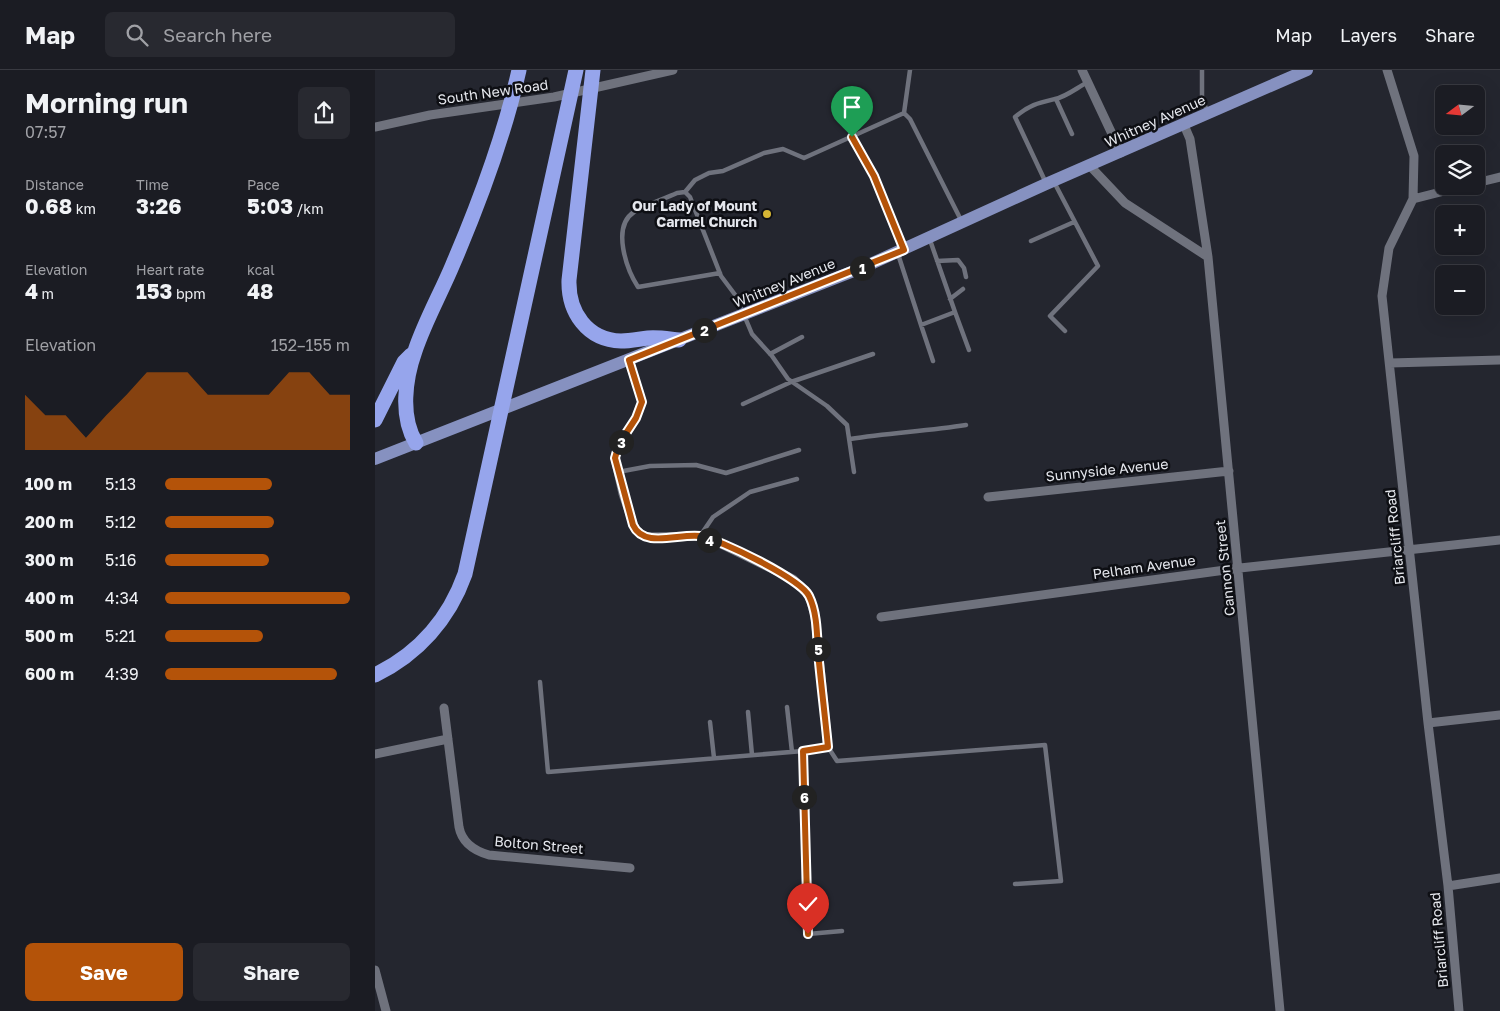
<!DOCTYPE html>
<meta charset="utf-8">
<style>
:root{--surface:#1b1c23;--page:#282930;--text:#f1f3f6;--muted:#a0a1a6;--line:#393a41;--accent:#b45309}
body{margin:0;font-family:"Golos Text",sans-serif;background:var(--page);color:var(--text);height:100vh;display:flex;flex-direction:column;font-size:19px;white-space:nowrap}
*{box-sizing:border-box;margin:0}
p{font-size:16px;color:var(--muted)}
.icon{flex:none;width:28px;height:28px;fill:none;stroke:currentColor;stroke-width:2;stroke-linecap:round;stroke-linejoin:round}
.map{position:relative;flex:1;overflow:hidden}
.panel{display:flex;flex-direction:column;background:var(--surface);width:375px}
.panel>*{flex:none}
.needle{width:32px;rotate:254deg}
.controls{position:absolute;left:1060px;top:15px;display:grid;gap:10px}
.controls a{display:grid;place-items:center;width:50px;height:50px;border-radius:8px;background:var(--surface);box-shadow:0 5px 20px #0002,0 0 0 1px var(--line);font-size:25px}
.pin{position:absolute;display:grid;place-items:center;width:42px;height:42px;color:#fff;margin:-51px -21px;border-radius:50% 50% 50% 0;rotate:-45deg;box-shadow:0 0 5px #0007}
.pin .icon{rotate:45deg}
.km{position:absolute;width:25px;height:25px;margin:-12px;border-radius:50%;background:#222;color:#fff;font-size:14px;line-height:25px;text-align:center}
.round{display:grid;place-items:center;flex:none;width:52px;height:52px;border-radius:8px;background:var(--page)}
.head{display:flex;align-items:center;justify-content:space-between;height:85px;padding:0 25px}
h1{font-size:28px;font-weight:700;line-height:38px}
.metrics{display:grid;grid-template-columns:repeat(3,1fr);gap:8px;height:85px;padding:5px 25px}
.metrics div{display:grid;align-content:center}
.metrics b{font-size:21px;font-weight:700}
.metrics small{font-size:14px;font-weight:400}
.metrics p{font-size:14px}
.chart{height:140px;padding:10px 25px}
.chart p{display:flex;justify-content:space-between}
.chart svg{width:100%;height:90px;margin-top:5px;fill:var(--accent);opacity:.7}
.button{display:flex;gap:10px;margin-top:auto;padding:10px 25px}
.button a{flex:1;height:58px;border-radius:8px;background:var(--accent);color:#fff;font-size:20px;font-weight:700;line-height:58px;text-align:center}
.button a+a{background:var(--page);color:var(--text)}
ul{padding:0 25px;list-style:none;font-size:16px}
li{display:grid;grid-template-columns:80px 60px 1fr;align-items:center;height:38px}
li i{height:12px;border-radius:6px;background:var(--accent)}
header{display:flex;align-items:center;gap:30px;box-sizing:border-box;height:70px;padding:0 25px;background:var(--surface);border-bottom:1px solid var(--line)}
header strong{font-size:24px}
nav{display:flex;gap:28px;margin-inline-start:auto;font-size:18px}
.search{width:350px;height:45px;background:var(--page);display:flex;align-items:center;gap:12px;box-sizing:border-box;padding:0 18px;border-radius:8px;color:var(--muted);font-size:19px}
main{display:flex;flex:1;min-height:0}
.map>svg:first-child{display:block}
</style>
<header>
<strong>Map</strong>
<div class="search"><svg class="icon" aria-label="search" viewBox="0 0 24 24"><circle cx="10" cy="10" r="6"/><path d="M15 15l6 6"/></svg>Search here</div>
<nav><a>Map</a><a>Layers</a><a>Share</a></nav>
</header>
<main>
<section class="panel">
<div class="head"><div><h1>Morning run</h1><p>07:57</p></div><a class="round"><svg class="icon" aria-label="share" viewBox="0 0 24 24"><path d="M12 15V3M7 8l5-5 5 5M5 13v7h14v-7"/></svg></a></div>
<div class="metrics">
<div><p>Distance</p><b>0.68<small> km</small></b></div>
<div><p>Time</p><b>3:26</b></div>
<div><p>Pace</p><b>5:03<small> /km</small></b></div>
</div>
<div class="metrics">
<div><p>Elevation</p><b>4<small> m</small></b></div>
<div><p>Heart rate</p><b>153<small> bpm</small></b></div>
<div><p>kcal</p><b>48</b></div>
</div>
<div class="chart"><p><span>Elevation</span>152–155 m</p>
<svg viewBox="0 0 160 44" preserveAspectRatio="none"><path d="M0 44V17L10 27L20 27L30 38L40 27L50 17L60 6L70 6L80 6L90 17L100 17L110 17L120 17L130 6L140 6L150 17L160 17V44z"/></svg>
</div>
<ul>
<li><b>100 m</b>5:13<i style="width:58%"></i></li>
<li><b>200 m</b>5:12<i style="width:59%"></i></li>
<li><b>300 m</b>5:16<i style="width:56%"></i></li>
<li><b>400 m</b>4:34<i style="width:100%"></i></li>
<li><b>500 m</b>5:21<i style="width:53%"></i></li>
<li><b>600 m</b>4:39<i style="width:93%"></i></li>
</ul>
<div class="button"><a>Save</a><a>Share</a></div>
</section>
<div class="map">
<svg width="1125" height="941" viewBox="0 0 1125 941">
<rect width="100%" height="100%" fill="#24262f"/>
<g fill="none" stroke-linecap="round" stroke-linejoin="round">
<path stroke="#6f727d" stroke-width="4.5" d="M827,0v30l6,12
M681,29l16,35
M529,43l6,6 52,103
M529,43l6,-43
M477,67l22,39 29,73
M679,112l44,84 -48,50 15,15
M671,113l-31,-66c14,-12 23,-14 40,-18 11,-2 23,-12 33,-17
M310,122l10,-12 14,-7 14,-2 41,-18 19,-4 21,9 100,-45
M656,171l43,-19
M523,184l23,71 34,-13 -25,-72
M562,191l21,-1 6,8 2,9
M345,203l-82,14c-11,-17 -27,-60 -4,-75 13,-8 30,-13 43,-19l8,-1 5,5 31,79 15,20 16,38 20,22 16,23 39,27 20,19 7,47
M575,229l13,-10
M580,242l14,38
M546,255l12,36
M395,284l32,-17
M368,334l48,-22 82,-28
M475,369c39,-6 77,-8 116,-14
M243,402l32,-6 46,-1 30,8 73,-23
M325,466l13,-19 37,-25 47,-13
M165,612l8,90 255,-21 25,-4 9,14 208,-16 16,136 -46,3
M412,637l5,45
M373,642l4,43
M335,652l4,36
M428,681l5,183 34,-3"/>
<path stroke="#6f727d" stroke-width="9" d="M707,0l39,83
M1012,0l27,86 -1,43 -24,49 -7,48 46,427 20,163 11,125
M809,55l6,14 18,118 72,754
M0,57l55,-12 124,-18 119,-27
M715,96l35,37 83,54
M1101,113l24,-6
M1038,129l51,-13
M254,290l13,42 -6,16 -17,26 -4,14 8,36 12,35 10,8 55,-1 17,6 76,37 16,16 6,21 13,131
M1015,293l110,-3
M613,427l241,-26
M506,547l359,-49 260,-28
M69,638l15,119c3,16 16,24 30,28l141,13
M1053,653l72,-8
M0,684l73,-15
M1073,816l52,-8
M0,900l11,41"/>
<path stroke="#8691c0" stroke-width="12" d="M0,389l489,-192 182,-83 261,-114"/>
<path stroke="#96a5ec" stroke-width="15" d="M218,0l-24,210c-1,32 18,60 52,61 9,0 18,-2 27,-3 10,-1 21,1 31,2
M0,350l29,-58 7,-7
M41,373c-16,-26 -11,-64 -1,-92 10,-30 26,-58 38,-87 27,-63 51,-127 66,-194
M0,605c43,-21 74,-56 90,-101l111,-504"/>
</g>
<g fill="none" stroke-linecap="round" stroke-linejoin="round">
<defs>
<path id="route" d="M433,864l-5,-183 25,-4c-3,-31 -7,-63 -10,-95 -1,-18 -1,-40 -9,-56 -8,-17 -90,-57 -109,-60 -21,-3 -56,13 -67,-11l-18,-67 4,-14 17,-26 6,-16 -13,-42 275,-110 -30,-74 -22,-39"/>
</defs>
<use href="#route" stroke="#fff" stroke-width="10"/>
<use href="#route" stroke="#b45309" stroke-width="6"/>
</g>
<circle fill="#d5b534" stroke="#0e0f14" stroke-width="2" cx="392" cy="144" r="5"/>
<g text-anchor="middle" stroke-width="5" stroke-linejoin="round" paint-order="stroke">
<g font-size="14" fill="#e5e7ed" stroke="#0e0f14">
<text transform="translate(118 22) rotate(-8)" y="5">South New Road</text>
<text transform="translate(780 51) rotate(-24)" y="5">Whitney Avenue</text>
<text transform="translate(409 213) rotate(-22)" y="5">Whitney Avenue</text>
<text transform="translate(732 400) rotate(-6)" y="5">Sunnyside Avenue</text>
<text transform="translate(1020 467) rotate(-96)" y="5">Briarcliff Road</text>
<text transform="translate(769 497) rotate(-8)" y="5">Pelham Avenue</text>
<text transform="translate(850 498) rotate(-96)" y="5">Cannon Street</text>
<text transform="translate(164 775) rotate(5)" y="5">Bolton Street</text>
<text transform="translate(1064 870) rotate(-95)" y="5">Briarcliff Road</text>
</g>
<g font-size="14" font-weight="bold" fill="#e5e7ed" stroke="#0e0f14" text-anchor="end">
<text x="382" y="141">Our Lady of Mount<tspan x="382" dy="16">Carmel Church</tspan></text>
</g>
</g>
</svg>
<div class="controls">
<a><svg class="needle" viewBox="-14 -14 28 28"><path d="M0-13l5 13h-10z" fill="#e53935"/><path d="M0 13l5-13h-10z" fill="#a0a1a6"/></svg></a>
<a><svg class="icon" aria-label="layers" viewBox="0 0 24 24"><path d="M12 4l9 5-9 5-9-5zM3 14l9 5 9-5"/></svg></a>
<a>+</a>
<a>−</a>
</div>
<div class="pin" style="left:477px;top:67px;background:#1e9e55"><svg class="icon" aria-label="arrive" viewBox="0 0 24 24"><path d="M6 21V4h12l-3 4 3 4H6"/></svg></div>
<div class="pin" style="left:433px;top:864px;background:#d93025"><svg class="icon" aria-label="check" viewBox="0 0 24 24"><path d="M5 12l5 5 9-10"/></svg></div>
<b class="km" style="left:487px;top:198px">1</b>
<b class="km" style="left:329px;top:260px">2</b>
<b class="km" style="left:246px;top:372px">3</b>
<b class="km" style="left:334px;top:470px">4</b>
<b class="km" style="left:443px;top:579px">5</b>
<b class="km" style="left:429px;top:727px">6</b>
</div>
</main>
